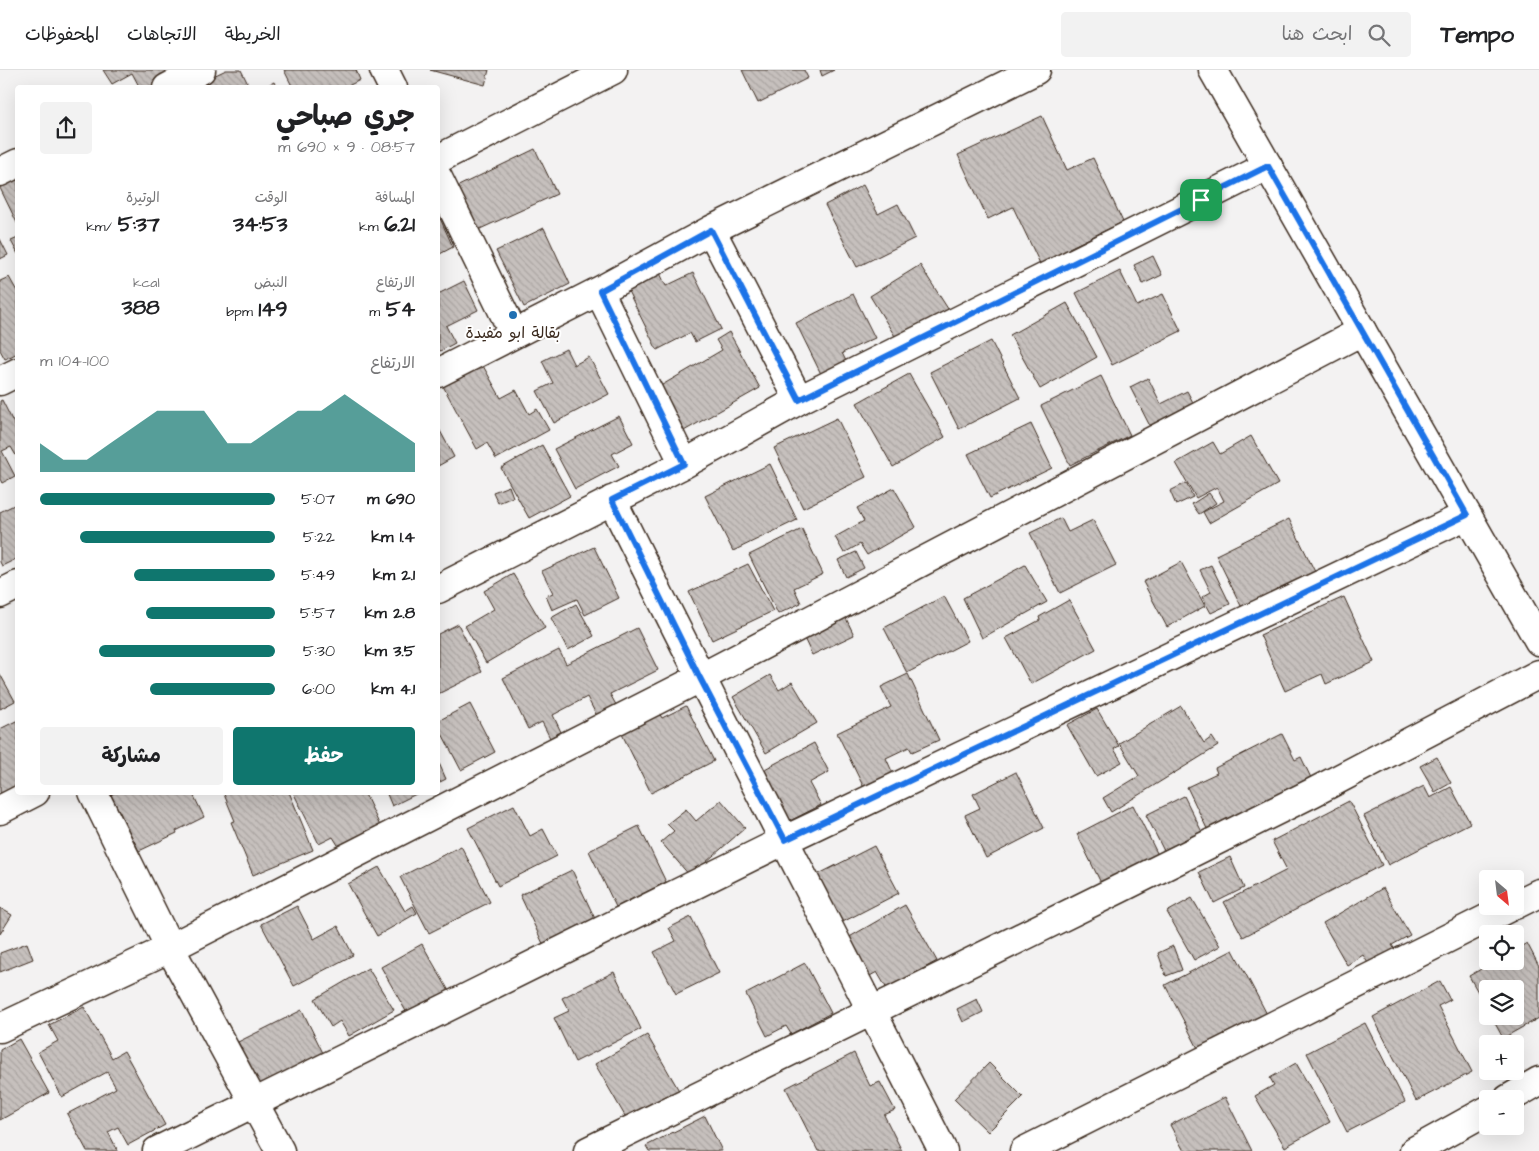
<!DOCTYPE html>
<html lang="ar">
<meta charset="utf-8">
<style>
:root{--surface:#fff;--page:#f2f2f2;--text:#202124;--muted:#757577;--line:#e0e0e0;--accent:#0f766e}
body{margin:0;font-family:"Architects Daughter","Playpen Sans Arabic",sans-serif;background:var(--page);color:var(--text);direction:rtl;height:100vh;display:flex;flex-direction:column;font-size:19px;white-space:nowrap}
*{box-sizing:border-box;margin:0}
p{font-size:16px;color:var(--muted)}
.icon{flex:none;width:28px;height:28px;fill:none;stroke:currentColor;stroke-width:2;stroke-linecap:round;stroke-linejoin:round}
.map{position:relative;flex:1;overflow:hidden;direction:ltr}
.drawer{position:absolute;left:15px;top:15px;width:425px;height:710px;display:flex;flex-direction:column;background:var(--surface);border-radius:5px;box-shadow:0 5px 20px #0002;direction:rtl}
.drawer>*{flex:none}
.needle{width:32px;rotate:152deg}
.controls{position:absolute;left:1479px;top:800px;display:grid;gap:10px}
.controls a{display:grid;place-items:center;width:45px;height:45px;border-radius:5px;background:var(--surface);box-shadow:0 5px 20px #0002;font-size:25px}
.pin{position:absolute;display:grid;place-items:center;width:42px;height:42px;color:#fff;margin:-21px;border-radius:10px;box-shadow:0 2px 8px #0006}
.round{display:grid;place-items:center;flex:none;width:52px;height:52px;border-radius:5px;background:var(--page)}
.headline{display:flex;align-items:center;justify-content:space-between;height:85px;padding:0 25px}
h1{font-size:28px;font-weight:700;line-height:38px}
.metrics{display:grid;grid-template-columns:repeat(3,1fr);gap:8px;height:85px;padding:5px 25px}
.metrics div{display:grid;align-content:center}
.metrics b{font-size:21px;font-weight:700}
.metrics small{font-size:14px;font-weight:400}
.metrics p{font-size:14px}
.chart{height:140px;padding:10px 25px}
.chart p{display:flex;justify-content:space-between}
.chart svg{width:100%;height:90px;margin-top:5px;fill:var(--accent);opacity:.7}
.cta{display:flex;gap:10px;margin-top:auto;padding:10px 25px}
.cta a{flex:1;height:58px;border-radius:5px;background:var(--accent);color:#fff;font-size:20px;font-weight:700;line-height:58px;text-align:center}
.cta a+a{background:var(--page);color:var(--text)}
ul{padding:0 25px;list-style:none;font-size:16px}
li{display:grid;grid-template-columns:80px 60px 1fr;align-items:center;height:38px}
li i{height:12px;border-radius:6px;background:var(--accent)}
header{display:flex;align-items:center;gap:30px;box-sizing:border-box;height:70px;padding:0 25px;background:var(--surface);border-bottom:1px solid var(--line)}
header strong{font-size:24px}
nav{display:flex;gap:28px;margin-inline-start:auto;font-size:18px}
.search{width:350px;height:45px;background:var(--page);display:flex;align-items:center;gap:12px;box-sizing:border-box;padding:0 18px;border-radius:5px;color:var(--muted);font-size:19px}
.map>svg:first-child{display:block}
</style>
<header>
<strong>Tempo</strong>
<div class="search"><svg class="icon" aria-label="search" viewBox="0 0 24 24"><circle cx="10" cy="10" r="6"/><path d="M15 15l6 6"/></svg>ابحث هنا</div>
<nav><a>الخريطة</a><a>الاتجاهات</a><a>المحفوظات</a></nav>
</header>
<div class="map">
<svg width="1539" height="1081" viewBox="0 0 1539 1081">
<defs>
<pattern id="building-back-hatch" width="6" height="6" patternUnits="userSpaceOnUse" patternTransform="scale(1.25)"><rect width="6" height="6" fill="#c6c0bd"/><path d="M-1 5l2 2M0 0l6 6M5-1l2 2" fill="none" stroke="#aba5a2"/></pattern>
</defs>
<rect width="100%" height="100%" fill="#f3f2f2"/>
<filter id="ink" filterUnits="userSpaceOnUse"><feTurbulence type="fractalNoise" baseFrequency=".02" numOctaves="2"/><feDisplacementMap in="SourceGraphic" scale="10" xChannelSelector="R" yChannelSelector="G"/><feConvolveMatrix kernelMatrix="1 2 1 2 8 2 1 2 1" color-interpolation-filters="sRGB"/></filter>
<g filter="url(#ink)">
<path fill="url(#building-back-hatch)" stroke="#3b2a1e" d="M103,0h70l1,3 -26,15h-8l-8,-15 -20,11z
M226,0h15l9,18h-44l-3,-7z
M284,0h72l4,10 -16,8h-51z
M430,0h59l-4,15z
M742,0h62l4,8 -50,25z
M820,0h14l-12,6z
M274,12l3,6h-15z
M1042,46l25,54 26,-12 30,64 -54,26 5,10 -30,14 -31,-65 -25,12 -30,-64z
M535,79l22,45 -88,40 -21,-43z
M18,101v54l-18,-37v-8z
M863,115l15,29 20,-10 17,34 -58,29 -32,-62z
M438,144l15,33 -15,8z
M544,158l26,56 -46,23 -28,-56z
M18,168v16l-7,-13z
M0,169l8,16 -8,4z
M1153,186l9,19 -19,9 -9,-19z
M920,195l30,47 -49,34 -31,-50z
M659,201l7,15 27,-13 28,56 -26,13 -5,-9 -33,17 -31,-63z
M1120,201l17,35 26,-12 18,37 -69,34 -36,-72z
M9,207l9,16v60l-13,6 -5,-9v-69z
M464,211l14,29 -32,16 9,17 -17,9v-58z
M853,224l22,44 -33,15 5,10 -25,13 -26,-53z
M1067,233l30,54 -57,32 -30,-54z
M729,262l31,56 -78,44 -25,-44 65,-38 -6,-10z
M991,271l29,57 -61,31 -29,-57z
M566,279l8,16 15,-8 20,37 -55,29 -17,-32 16,-8 -11,-22z
M482,294l19,34 15,-8 13,24 8,-5 12,21 -53,29 -9,-16 -10,6 -34,-63z
M909,304l36,63 -52,30 -36,-64z
M1101,306l29,59 -60,30 -29,-59z
M1148,308l13,26 26,-13 9,17 -44,22 -22,-43z
M2,330l16,32v27l-7,-12 -9,4 13,25 -13,7 -2,-4v-78z
M619,346l14,27 -21,11 7,12 -44,23 -21,-40z
M837,348l29,59 -63,31 -29,-60z
M1031,354l21,44 -62,30 -22,-44z
M438,357l16,30 -16,9z
M1251,366l27,48 -69,39 -6,-11 21,-11 -7,-14 -21,11 -20,-35 37,-21 7,12z
M542,375l28,51 -41,22 -28,-50z
M770,394l27,56 -64,31 -28,-55z
M1186,413l7,14 -17,8 -6,-14z
M509,416l4,11 -15,6 -5,-11z
M894,418l22,39 -49,28 -7,-11 -16,9 -9,-16 29,-16 -7,-13z
M1209,423l7,10 -17,11 -7,-10z
M18,433v55l-16,8 -2,-4v-50z
M1061,448l7,14 25,-12 23,45 -56,28 -30,-60z
M1289,449l28,57 -73,36 -28,-57z
M802,459l21,45 -29,14 7,15 -23,11 -29,-59z
M594,477l25,51 -34,17 -8,-16 -25,11 -6,-14 7,-3 -11,-22z
M856,482l8,16 -18,9 -8,-17z
M1181,492l24,44 -38,21 -24,-45z
M748,494l25,47 -61,29 -23,-48z
M1025,495l22,37 -65,36 -19,-40z
M1211,495l19,39 -19,9 -9,-16 9,-5 -11,-22z
M513,504l32,54 -59,35 -21,-37 29,-17 -10,-18z
M944,526l24,45 -61,32 -23,-45z
M1344,527l30,65 -48,22 -4,-10 -37,17 -25,-56z
M1069,530l27,49 -65,35 -25,-46 34,-18 -1,-3z
M576,534l18,32 -26,14 -17,-32z
M844,544l10,21 -42,20 -10,-21z
M458,554l24,48 -44,22v-60z
M637,558l21,42 -48,24 10,18 -20,10 -13,-25 -34,18 8,17 -11,6 -8,-16 -14,7 -25,-51 56,-28 7,14z
M0,604l15,27 -15,8z
M908,604l31,66 -27,12 -3,-5 -23,11 8,18 -29,14 -28,-57 54,-26 -10,-20z
M770,605l9,15 13,-8 25,41 -51,30 -33,-56z
M470,634l25,48 -34,18 -23,-44v-5z
M686,636l28,55 -63,32 -31,-63 38,-19 4,7z
M1181,636l23,37 8,-6 6,9 -107,66 -8,-14 36,-22 -20,-33z
M1097,639l22,37 -5,3 8,13 -26,14 -29,-51z
M18,650v72l-12,11 -6,-11v-63z
M1282,664l13,26 6,-3 12,25 -104,51 -22,-46 30,-14 -2,-5z
M814,673l15,29 -20,11 12,22 -31,16 -7,-13 -11,5 -13,-41z
M1437,687l14,26 -16,9 -15,-26z
M438,691l8,18 -8,4z
M1016,702l28,56 -58,30 -21,-43 15,-7 -7,-14z
M1424,716l6,12 21,-11 19,36 -82,42 -24,-49z
M116,722h76l12,25 -28,14 1,2 -38,18 -28,-56z
M223,722h49v3l5,-3h12l24,58 -60,25 -22,-53 4,-1z
M293,722h71l18,38 -41,20 -8,-13 -14,7z
M386,722h34l-28,14z
M1184,726l24,48 -38,19 -24,-48z
M721,730l24,28 -55,48 -29,-34 13,-11 -7,-7 19,-15 10,12z
M1349,731l33,64 -139,72 -19,-35 63,-32 -15,-29z
M514,735l16,31 13,-7 14,27 -59,30 -30,-58z
M1133,735l26,52 -57,28 -25,-51z
M639,756l27,56 -50,25 -27,-56z
M461,776l29,56 -61,31 -29,-56z
M874,776l25,47 -66,34 -24,-48z
M1230,787l14,31 -30,15 -15,-31z
M379,797l26,44 8,-5 4,7 -40,23 -29,-52z
M572,800l26,55 -52,25 -26,-55z
M1383,818l27,47 -18,10 8,13 -26,15 -11,-18 -16,10 -24,-42z
M1192,828l28,48 -26,14 -27,-48z
M905,835l32,56 -50,28 -10,-17 -9,5 -22,-38z
M297,836l17,33 24,-13 15,29 -59,31 -33,-62z
M0,838l12,7 -12,19z
M691,847l28,56 -43,21 -22,-42 22,-11 -7,-13z
M27,873l6,16 -33,13v-19z
M1527,873l12,23v52l-36,20 -12,-22h24v-27h-27v21l-19,-34 26,-15h20v-11z
M422,874l27,47 -41,24 -27,-48z
M1173,876l9,24 -16,6 -8,-23z
M1233,880l36,68 -68,36 -36,-69z
M805,893l26,50 -40,21 -5,-8 -19,10 -21,-42z
M368,898l26,42 -45,26 -9,-15 -9,6 -16,-28z
M614,902l27,57 -66,33 -21,-44 15,-7 -7,-13z
M1440,911l10,19 -12,6 34,66 -56,29 -43,-84z
M977,929l6,13 -20,10 -6,-13z
M84,937l28,51 12,-7 41,74 -37,20 -10,-18 -10,5 10,19h-31l-20,-37 49,-26 -9,-16 -45,25 -24,-45 20,-11 -9,-16z
M302,940l21,43 -40,20 6,12 -25,12 -26,-55z
M1365,953l40,79 -58,30 -40,-79z
M647,965l34,59 -52,29 -34,-59z
M19,969l30,54 -49,27v-70z
M854,983l16,33 10,-4 15,28 -11,5 18,36h-84l-32,-63z
M989,993l34,34 -35,35 -34,-33z
M1296,993l34,59 -45,25 -30,-51 19,-11 -4,-7z
M1225,1027l27,54h-68l-14,-26z
M705,1046l17,35h-73l-3,-5z"/>
<g fill="none" stroke-linecap="round" stroke-linejoin="round">
<defs>
<path id="street" d="M384,0l9,18
M167,18l34,-18
M438,89l175,-89
M0,102l18,-9
M438,108l76,156
M711,160l88,170
M599,221l85,173
M438,303l161,-82 112,-61 325,-160
M0,311l18,-9
M612,430c108,218 221,434 331,651
M438,519l246,-125 115,-64 469,-234
M0,524l18,-9
M93,722l77,156 110,203
M0,740l35,-18
M1515,835l24,-12
M0,958l170,-80 530,-270 662,-347
M1508,1029l31,-18
M157,1081l628,-311 682,-325
M588,1081l531,-262 193,-96 227,-119
M1024,1081l488,-245
M1414,1081l74,-41"/>
<path id="secondary" d="M1213,0l326,571"/>
</defs>
<use href="#street" stroke="#3b2a1e" stroke-width="31"/>
<use href="#secondary" stroke="#3b2a1e" stroke-width="31"/>
<use href="#street" stroke="#fff" stroke-width="28"/>
<use href="#secondary" stroke="#fff" stroke-width="28"/>
</g>
</g>
<g fill="none" stroke-linecap="round" stroke-linejoin="round" filter="url(#ink)">
<defs>
<path id="route" d="M1268,96l199,349 -682,325 -85,-162 -88,-178 72,-36 -84,-173 111,-61 88,170z"/>
</defs>
<use href="#route" stroke="#fff" stroke-width="10"/>
<use href="#route" stroke="#1a73e8" stroke-width="6"/>
</g>
<circle fill="#1f6fb2" stroke="#fff" stroke-width="2" cx="513" cy="245" r="5"/>
<g text-anchor="middle" stroke-width="4" stroke-linejoin="round" paint-order="stroke">
<g font-size="16" fill="#3b2a1e" stroke="#fff">
<text x="513" y="268">بقالة ابو مفيدة</text>
</g>
</g>
</svg>
<div class="controls">
<a><svg class="needle" viewBox="-14 -14 28 28"><path d="M0-13l5 13h-10z" fill="#e53935"/><path d="M0 13l5-13h-10z" fill="#757577"/></svg></a>
<a><svg class="icon" aria-label="locate" viewBox="0 0 24 24"><circle cx="12" cy="12" r="6"/><path d="M12 2v4M12 18v4M2 12h4M18 12h4"/></svg></a>
<a><svg class="icon" aria-label="layers" viewBox="0 0 24 24"><path d="M12 4l9 5-9 5-9-5zM3 14l9 5 9-5"/></svg></a>
<a>+</a>
<a>−</a>
</div>
<div class="pin" style="left:1201px;top:130px;background:#1e9e55"><svg class="icon" aria-label="arrive" viewBox="0 0 24 24"><path d="M6 21V4h12l-3 4 3 4H6"/></svg></div>
<section class="drawer">
<div class="headline"><div><h1>جري صباحي</h1><p>08:57 · 9 × 690 m</p></div><a class="round"><svg class="icon" aria-label="share" viewBox="0 0 24 24"><path d="M12 15V3M7 8l5-5 5 5M5 13v7h14v-7"/></svg></a></div>
<div class="metrics">
<div><p>المسافة</p><b>6.21<small> km</small></b></div>
<div><p>الوقت</p><b>34:53</b></div>
<div><p>الوتيرة</p><b>5:37<small> /km</small></b></div>
</div>
<div class="metrics">
<div><p>الارتفاع</p><b>54<small> m</small></b></div>
<div><p>النبض</p><b>149<small> bpm</small></b></div>
<div><p>kcal</p><b>388</b></div>
</div>
<div class="chart"><p><span>الارتفاع</span>100–104 m</p>
<svg viewBox="0 0 160 44" preserveAspectRatio="none"><path d="M0 44V30L10 38L20 38L30 30L40 22L50 14L60 14L70 14L80 30L90 30L100 22L110 14L120 14L130 6L140 14L150 22L160 30V44z"/></svg>
</div>
<ul>
<li><b>690 m</b>5:07<i style="width:100%"></i></li>
<li><b>1.4 km</b>5:22<i style="width:83%"></i></li>
<li><b>2.1 km</b>5:49<i style="width:60%"></i></li>
<li><b>2.8 km</b>5:57<i style="width:55%"></i></li>
<li><b>3.5 km</b>5:30<i style="width:75%"></i></li>
<li><b>4.1 km</b>6:00<i style="width:53%"></i></li>
</ul>
<div class="cta"><a>حفظ</a><a>مشاركة</a></div>
</section>
</div>
